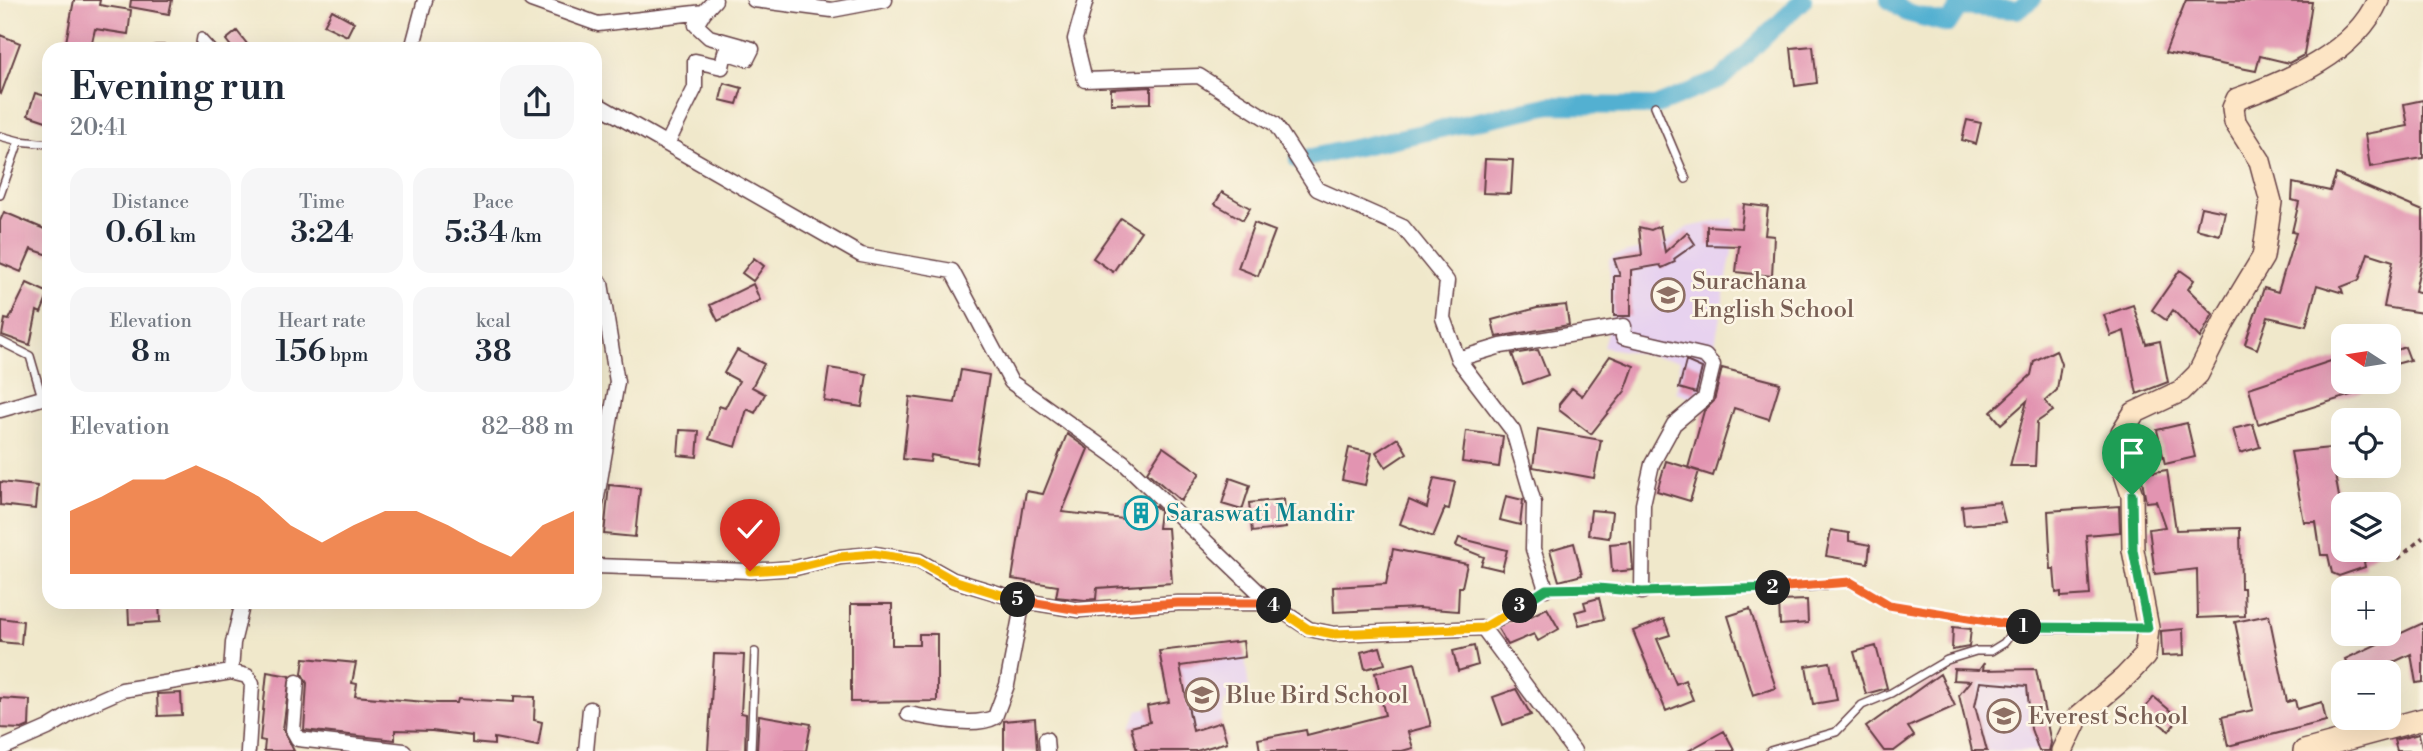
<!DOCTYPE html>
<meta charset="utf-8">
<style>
:root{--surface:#fff;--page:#f6f6f7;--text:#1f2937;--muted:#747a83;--accent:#ea580c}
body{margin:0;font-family:"Libre Bodoni",serif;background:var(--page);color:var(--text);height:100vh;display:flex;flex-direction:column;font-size:26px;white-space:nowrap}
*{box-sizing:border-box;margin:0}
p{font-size:23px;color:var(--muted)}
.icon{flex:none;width:38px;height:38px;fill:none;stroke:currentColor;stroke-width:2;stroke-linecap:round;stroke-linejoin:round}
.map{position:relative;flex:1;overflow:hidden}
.panel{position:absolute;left:42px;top:42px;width:560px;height:567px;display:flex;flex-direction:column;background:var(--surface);border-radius:21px;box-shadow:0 7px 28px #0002}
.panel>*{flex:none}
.needle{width:46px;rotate:282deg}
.fabs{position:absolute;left:2331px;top:324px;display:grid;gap:14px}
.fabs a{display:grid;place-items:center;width:70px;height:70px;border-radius:14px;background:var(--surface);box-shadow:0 7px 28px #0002;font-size:35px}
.pin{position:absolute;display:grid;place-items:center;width:60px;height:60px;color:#fff;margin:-72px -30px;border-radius:50% 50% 50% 0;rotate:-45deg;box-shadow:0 0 7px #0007}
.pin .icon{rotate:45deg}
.km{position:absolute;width:35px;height:35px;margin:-18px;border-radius:50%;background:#222;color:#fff;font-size:19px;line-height:35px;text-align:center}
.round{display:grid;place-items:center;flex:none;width:74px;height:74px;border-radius:21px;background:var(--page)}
.overview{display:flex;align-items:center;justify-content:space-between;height:119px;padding:0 28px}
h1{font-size:38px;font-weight:600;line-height:52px}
.figures{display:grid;grid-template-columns:repeat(3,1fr);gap:10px;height:119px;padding:7px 28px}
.figures div{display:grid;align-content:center;border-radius:18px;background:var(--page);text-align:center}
.figures b{font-size:30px;font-weight:600}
.figures small{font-size:19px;font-weight:400}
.figures p{font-size:19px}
.chart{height:196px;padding:14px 28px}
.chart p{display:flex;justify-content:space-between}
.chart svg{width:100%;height:126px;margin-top:7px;fill:var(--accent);opacity:.7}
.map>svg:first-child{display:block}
</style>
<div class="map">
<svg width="2423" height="751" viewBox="0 0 2423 751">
<rect width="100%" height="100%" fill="#fcf5e5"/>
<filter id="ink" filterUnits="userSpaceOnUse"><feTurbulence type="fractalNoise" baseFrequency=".0143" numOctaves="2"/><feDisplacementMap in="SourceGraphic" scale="14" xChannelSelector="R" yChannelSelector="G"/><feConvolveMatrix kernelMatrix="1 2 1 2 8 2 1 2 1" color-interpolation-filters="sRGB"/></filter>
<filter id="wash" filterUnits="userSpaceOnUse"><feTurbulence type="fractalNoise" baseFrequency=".00686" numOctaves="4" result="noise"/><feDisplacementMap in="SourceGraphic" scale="28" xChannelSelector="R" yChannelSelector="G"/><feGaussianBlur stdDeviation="1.57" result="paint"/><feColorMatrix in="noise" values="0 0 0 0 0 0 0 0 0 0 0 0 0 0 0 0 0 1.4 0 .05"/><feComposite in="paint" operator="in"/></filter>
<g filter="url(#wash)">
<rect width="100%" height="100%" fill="#f0e8cb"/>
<path fill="#e7d2ef" d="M1734,218l-2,33 -20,109 -12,39 -24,-6 4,-32 -77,-14 9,-31 -3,-56 5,-5 49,-11 25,-17z
M1243,641l6,48 -24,12 -4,21 6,20 -31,9h-59l-6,-24 7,-17 31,-8 -10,-51z
M1983,670l53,1 17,80h-81l-9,-55 4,-11z"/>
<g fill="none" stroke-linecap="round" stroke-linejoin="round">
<path stroke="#53b0d1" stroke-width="18" d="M1889,0l18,13 41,11 11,-17 59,3 14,-10
M1298,160l253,-55 104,1 66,-27 82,-79"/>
</g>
<g id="blocks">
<path fill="#e294b1" d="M74,0h26l-1,5 32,5 -3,24 -33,-5 -4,18 -25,-5z
M131,0h41l-3,14 -39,-7z
M2186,0l126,2 -8,53 -15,8 -29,-7 -4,15 -91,-18z
M332,10l22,12 -7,14 -23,-11z
M237,31l14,18h-18l-7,-9z
M0,35l20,8 -19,51 -1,-1z
M1813,46l4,37 -22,3 -4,-38z
M724,83l18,5 -5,16 -17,-4z
M1151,87v16l-40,1v-15z
M35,93l14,4v25l-21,-7z
M2423,100v58l-53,9 -5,-33 43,-8 -4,-22z
M1967,120l14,3 -5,21 -14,-4z
M1485,159l28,1 -2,34 -28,-1z
M2336,174l87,37v44l-8,36 8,2v20l-39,-6 9,-46 -25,-8 -9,27 -18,7 2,6 -26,-8 -11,41 -38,-9 -11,32 -12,-5 19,-56 14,4 18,-59 -4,-1 7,-30 -7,-2 1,-17 37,8z
M1222,192l28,16 -7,12 -28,-16z
M1744,204l24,3 -3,28 9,1 -2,40 -36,-4 3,-26 -32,-1v-19l34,2z
M2201,207l24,5 -5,23 -24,-6z
M4,212l45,19v24l-18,-6 -10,23 -21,-9v-42z
M1121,218l20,13 -28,41 -20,-14z
M1254,223l21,8 -17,45 -20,-8z
M1660,226l5,26 22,-20 8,12 -21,15 1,3 -13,6 -2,-3 -29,5v46h-17v-40h6l-6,-17 28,-4 -3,-28 12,3z
M754,258l10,8 -11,15 -11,-8z
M2180,270l14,10 -6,9 25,25 -13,24 -27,-28 -7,10 -14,-10z
M27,283l22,10 -8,20 -4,-2 -7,34 -28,-10 3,-16 4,1z
M753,284l7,16 -42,21 -8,-16z
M1566,305l3,20 -73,12 -4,-17 45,-12z
M2133,305l13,39 14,-3 8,41 -31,12 -13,-63 -13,5 -7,-21z
M2405,347l5,13 -18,5 -3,-12z
M737,350l27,14 -12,23 13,7 -10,19 -8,-4 -11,38 -27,-8 10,-33 6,2 14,-27 -15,-8z
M1538,350l10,25 -25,9 -11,-30z
M2056,350l5,14 -4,26 -12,11 8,10 -16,11 -2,44h-25l17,-65 -26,23 -10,-12 40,-37 3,-14z
M1610,356l24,10 -9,25 -34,43 -32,-24v-6l13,-16 10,8z
M2343,357v25h40v3l-125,39 -9,-36z
M1686,361l16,7 -6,25 -17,-5z
M829,368l38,6 -5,33 -38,-6z
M1722,368l58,15 -11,36 -35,-11 -21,68 -25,-8 16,-57 10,-10z
M961,370l28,5 -13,88 -45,-8 -1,7 -27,-3 7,-62 45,6z
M2187,423l8,34 -30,7 -8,-34z
M2253,424l7,23 -20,6 -7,-24z
M1538,429l63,11 -7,38 -61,-11z
M680,430l19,1 -2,26 -19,-2z
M1466,431l37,5 -4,31 -37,-5z
M1067,434l21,15 -26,63 61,7 1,-15 31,2 5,5 -2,17h10l4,55 -75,5 -1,11 -11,1 -29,-3 2,-11 -46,-7 14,-88 17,3z
M1398,438l9,15 -21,14 -10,-15z
M1163,447l37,26 -19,28 -34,-29z
M1349,448l23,5 -7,32 -23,-5z
M2330,448l13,70v32h40l-19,12 1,5 -26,9 -7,-3 -4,-18h-7l-5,-33h-12l-13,-70z
M1666,461l33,10 -9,30 -33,-10z
M2167,470l9,60 64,-2 1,60h3l1,28 -47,2 -1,-49 -42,5 -6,-45 16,-2 -9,-26 -10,1 -5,-28z
M1230,478l20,7 -8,25 -20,-6z
M1434,478l21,4 -6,27 -4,-1 -12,29 -33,-13 9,-24 18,8z
M0,482l37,4 -2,23 -35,-4z
M609,485l31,3 -5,49 -31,-3z
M1506,496l17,4 -3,25 -20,-5z
M1284,499l2,29 -34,4 -3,-29z
M2000,502l5,20 -41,3 -2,-19z
M2119,506l1,26 -34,3 4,60 -29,2v-5l-5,1 -2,-24h-3l-3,-58z
M1591,510l21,2 -3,26 -21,-3z
M1831,530l18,3v8l21,4 -2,18 -42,-7z
M1459,538l48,12 -5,20 -21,-5 3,-8 -28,-11z
M1631,542l2,28 -21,2 -2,-28z
M1574,543l8,32 -23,6 -9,-31z
M1393,549l74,15 -5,23h-3l-1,24 -40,-3 -84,4 -1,-25 53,-3z
M1599,598l5,21 -25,6 -4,-13 11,-3 -2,-7z
M1807,600l1,23 -28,2 -1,-24z
M128,602h31l1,20 -31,2z
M851,604h41v41h27v-11h18v67l-86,1z
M1547,608l12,21 -21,12 -4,-7 -26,11 -11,-18 25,-11 1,4z
M1750,609l26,79 -23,7 -25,-79z
M2269,615l18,87 8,-2 2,9 25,-7 4,19 -98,25 -6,-29 31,-7 -18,-88z
M0,618l23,3 -2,23 -21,-2z
M1664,619l6,16 -13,4 19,45 9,-4 8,20 -27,11 -33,-80z
M2423,623v59l-7,1 -5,-29 -39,18h-22l-5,-13z
M1953,627l18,2 -2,18 -17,3z
M2183,629l1,26 -22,1 -1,-25z
M1243,641l2,16 -65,9 13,65 28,-9 6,20 -31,9h-59l-6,-24 19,-5 -3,-16 22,-4 -10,-51z
M1474,646l4,19 -20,6 -5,-20z
M1876,646l11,42 -21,6 -12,-42z
M1380,647l5,17 -20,5 -4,-17z
M714,654l30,1 -3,58 5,1 -1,37h-37z
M304,658l52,5 -4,20 5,1 -2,12 82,7h20l1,-4 56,3v-6l21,1 -1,23 8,2 -4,24 -44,-8v7l-22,-2v-7l-40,-5 -37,-1v10l-91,-10 3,-47 -5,-9z
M1830,662l7,38 -24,4 -7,-38z
M1415,663l16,63 -23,6 5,16 -11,3h-142l-2,-12 48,-9 1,5 78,-20 -10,-42z
M1984,663l-1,7 53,-1 15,74 -2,8h-10l-8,-22 -4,-43 -47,-4 -5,24 12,45h-15l-13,-56 11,-14 -17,-1 1,-11 25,1z
M267,672l23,4 -7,53 11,22h-30l1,-10 -5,-1z
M1940,674l15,32 -47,21 6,9 -20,15h-10l-18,-24z
M1516,689l15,26 -28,10 -10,-28z
M181,693l1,22 -24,1 -1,-22z
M2154,697l25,21 -10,13 -26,-21z
M0,698l30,2 -1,26 -7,3 -22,-1z
M759,715l52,9 -5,27h-49z
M1035,718l2,33h-33v-30z
M1724,731l11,20h-47z
M2419,734l4,17h-26l-3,-11z"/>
</g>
</g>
<g filter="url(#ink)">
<use href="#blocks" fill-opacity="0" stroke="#633d43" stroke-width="2"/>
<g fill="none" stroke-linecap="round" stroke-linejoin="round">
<defs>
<path id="lane" d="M156,49h7
M199,49l2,-12 11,12
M1655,106l31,73
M0,136l19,5 -19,54
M19,141l30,3
M0,341l30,15 12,41
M1483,628l63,-39 52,-1 44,4 167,-5 41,-5 39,23 128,21 31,3 98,-1
M751,751l4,-99
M1770,751l66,-19 26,-27 29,-12 56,-33 29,-9h15l13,-8 13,-17"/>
<path id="street" d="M531,0l67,24 106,-12 11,-12
M754,0l78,10 53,-10
M1086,0l-11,39 10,41 114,-4 76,48 42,65 86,38 44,54 -4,37 15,41 55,72 21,72 -1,46 13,40
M412,49l13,-49
M595,103l266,152 91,16 59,111 112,80 147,141
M668,142l27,-54v-27l27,6 3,-15 22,7 5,-10 -43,-12 -13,-12 8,-13
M1458,359l43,-13 123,-20 -1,11 82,19 8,9 -8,33 -31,26 -22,40 -9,40 -1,88
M0,410l49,-14
M595,509l22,-127 -16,-99
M595,566l155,5 45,-3 45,-11 34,-3 45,7 34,19 70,21 56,9 99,-7h92l39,26 25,5 149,-6 91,123
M231,672l2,-29 10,-41
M297,682l-4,48 5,9 106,12
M908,714c23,4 67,14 87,3l12,-32 16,-84
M1046,739l1,12
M0,749l48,-21 33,-20 41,-18 109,-18 16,4 5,8 -4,67
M586,751l4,-42"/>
<path id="secondary" d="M2062,751l16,-34 46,-39 21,-22 3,-28 -15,-78 -1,-55 -15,-45 5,-18 12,-19 47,-22 17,-17 27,-54 38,-63 8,-55 -11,-41 -25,-39 -2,-14 4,-9c51,-18 118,-46 141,-99
M2304,751l119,-32"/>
</defs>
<use href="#lane" stroke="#633d43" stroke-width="10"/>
<use href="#street" stroke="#633d43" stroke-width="17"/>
<use href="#secondary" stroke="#633d43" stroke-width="24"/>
<path stroke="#633d43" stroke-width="3.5" stroke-dasharray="5 5" stroke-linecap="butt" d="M2398,559l25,-22"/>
<use href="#lane" stroke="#fff" stroke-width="7"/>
<use href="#street" stroke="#fff" stroke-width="14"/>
<use href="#secondary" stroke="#fde5c5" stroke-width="21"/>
</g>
</g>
<g fill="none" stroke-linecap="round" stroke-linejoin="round" filter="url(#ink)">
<defs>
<path id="split-1" d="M2024,627l124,1 -15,-78 -1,-55"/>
<path id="split-2" d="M1773,588l77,-6 39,23 135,22"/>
<path id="split-3" d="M1520,606l26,-17 52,-1 44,4 131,-4"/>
<path id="split-4" d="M1274,606l34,23 26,5 149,-6 37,-22"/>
<path id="split-5" d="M1018,600l61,10 99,-7h92l4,3"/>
<path id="split-6" d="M750,571l45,-3 45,-11 34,-3 45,7 34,19 65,20"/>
</defs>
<use href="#split-1" stroke="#fff" stroke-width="14"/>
<use href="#split-2" stroke="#fff" stroke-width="14"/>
<use href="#split-3" stroke="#fff" stroke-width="14"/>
<use href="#split-4" stroke="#fff" stroke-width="14"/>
<use href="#split-5" stroke="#fff" stroke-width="14"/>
<use href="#split-6" stroke="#fff" stroke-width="14"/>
<use href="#split-1" stroke="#22a559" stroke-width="9"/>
<use href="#split-2" stroke="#f0652b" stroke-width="9"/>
<use href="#split-3" stroke="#22a559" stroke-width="9"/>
<use href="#split-4" stroke="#f5b400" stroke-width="9"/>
<use href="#split-5" stroke="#f0652b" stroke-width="9"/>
<use href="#split-6" stroke="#f5b400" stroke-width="9"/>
</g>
<defs>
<symbol id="school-ring" viewBox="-11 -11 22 22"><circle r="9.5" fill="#fcf5e5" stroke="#8d6e63" stroke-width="1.5"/><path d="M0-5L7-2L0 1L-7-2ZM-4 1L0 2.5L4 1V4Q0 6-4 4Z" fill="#8d6e63"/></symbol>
<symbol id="building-ring" viewBox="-11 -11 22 22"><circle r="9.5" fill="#fcf5e5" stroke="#0f9aa8" stroke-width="1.5"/><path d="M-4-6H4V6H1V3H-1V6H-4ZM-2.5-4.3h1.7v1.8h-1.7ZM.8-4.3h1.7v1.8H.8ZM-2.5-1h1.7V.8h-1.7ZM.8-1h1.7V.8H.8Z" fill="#0f9aa8"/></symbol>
</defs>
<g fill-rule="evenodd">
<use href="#school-ring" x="1649" y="276" width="38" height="38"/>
<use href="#building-ring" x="1122" y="494" width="38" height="38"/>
<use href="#school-ring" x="1183" y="676" width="38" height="38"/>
<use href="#school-ring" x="1985" y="697" width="38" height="38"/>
</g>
<g text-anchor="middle" stroke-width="5" stroke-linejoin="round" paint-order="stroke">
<g font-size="24" fill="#785e54" stroke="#fcf5e5" text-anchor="start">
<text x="1692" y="289">Surachana<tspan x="1692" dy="28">English School</tspan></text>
<text x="1226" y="703">Blue Bird School</text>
<text x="2028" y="724">Everest School</text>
</g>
<g font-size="24" fill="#0d838f" stroke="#fcf5e5" text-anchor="start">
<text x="1166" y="521">Saraswati Mandir</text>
</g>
</g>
</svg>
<div class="fabs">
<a><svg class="needle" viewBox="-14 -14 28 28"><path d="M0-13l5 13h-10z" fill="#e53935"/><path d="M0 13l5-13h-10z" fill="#747a83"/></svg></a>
<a><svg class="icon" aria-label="locate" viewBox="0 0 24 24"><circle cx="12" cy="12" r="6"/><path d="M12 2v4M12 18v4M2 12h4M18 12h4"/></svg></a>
<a><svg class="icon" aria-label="layers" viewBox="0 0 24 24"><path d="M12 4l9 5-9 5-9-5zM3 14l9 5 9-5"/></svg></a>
<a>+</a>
<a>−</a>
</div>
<div class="pin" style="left:2132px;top:495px;background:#1e9e55"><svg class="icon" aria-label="arrive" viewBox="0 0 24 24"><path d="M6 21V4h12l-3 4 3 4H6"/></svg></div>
<div class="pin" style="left:750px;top:571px;background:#d93025"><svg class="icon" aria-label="check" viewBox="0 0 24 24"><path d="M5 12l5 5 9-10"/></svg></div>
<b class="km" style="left:2024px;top:627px">1</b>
<b class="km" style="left:1773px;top:588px">2</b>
<b class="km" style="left:1520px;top:606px">3</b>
<b class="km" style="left:1274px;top:606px">4</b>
<b class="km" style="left:1018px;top:600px">5</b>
<section class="panel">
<div class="overview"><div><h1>Evening run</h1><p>20:41</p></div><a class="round"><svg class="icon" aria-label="share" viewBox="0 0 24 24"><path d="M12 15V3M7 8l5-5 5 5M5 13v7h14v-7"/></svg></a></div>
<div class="figures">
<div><p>Distance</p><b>0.61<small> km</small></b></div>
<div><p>Time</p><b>3:24</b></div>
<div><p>Pace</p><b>5:34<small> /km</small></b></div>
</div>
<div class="figures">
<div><p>Elevation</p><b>8<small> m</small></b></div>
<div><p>Heart rate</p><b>156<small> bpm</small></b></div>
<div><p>kcal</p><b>38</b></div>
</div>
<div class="chart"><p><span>Elevation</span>82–88 m</p>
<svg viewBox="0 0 160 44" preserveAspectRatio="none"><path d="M0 44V22L10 17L20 11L30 11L40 6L50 11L60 17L70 27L80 33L90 27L100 22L110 22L120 27L130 33L140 38L150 27L160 22V44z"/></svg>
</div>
</section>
</div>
